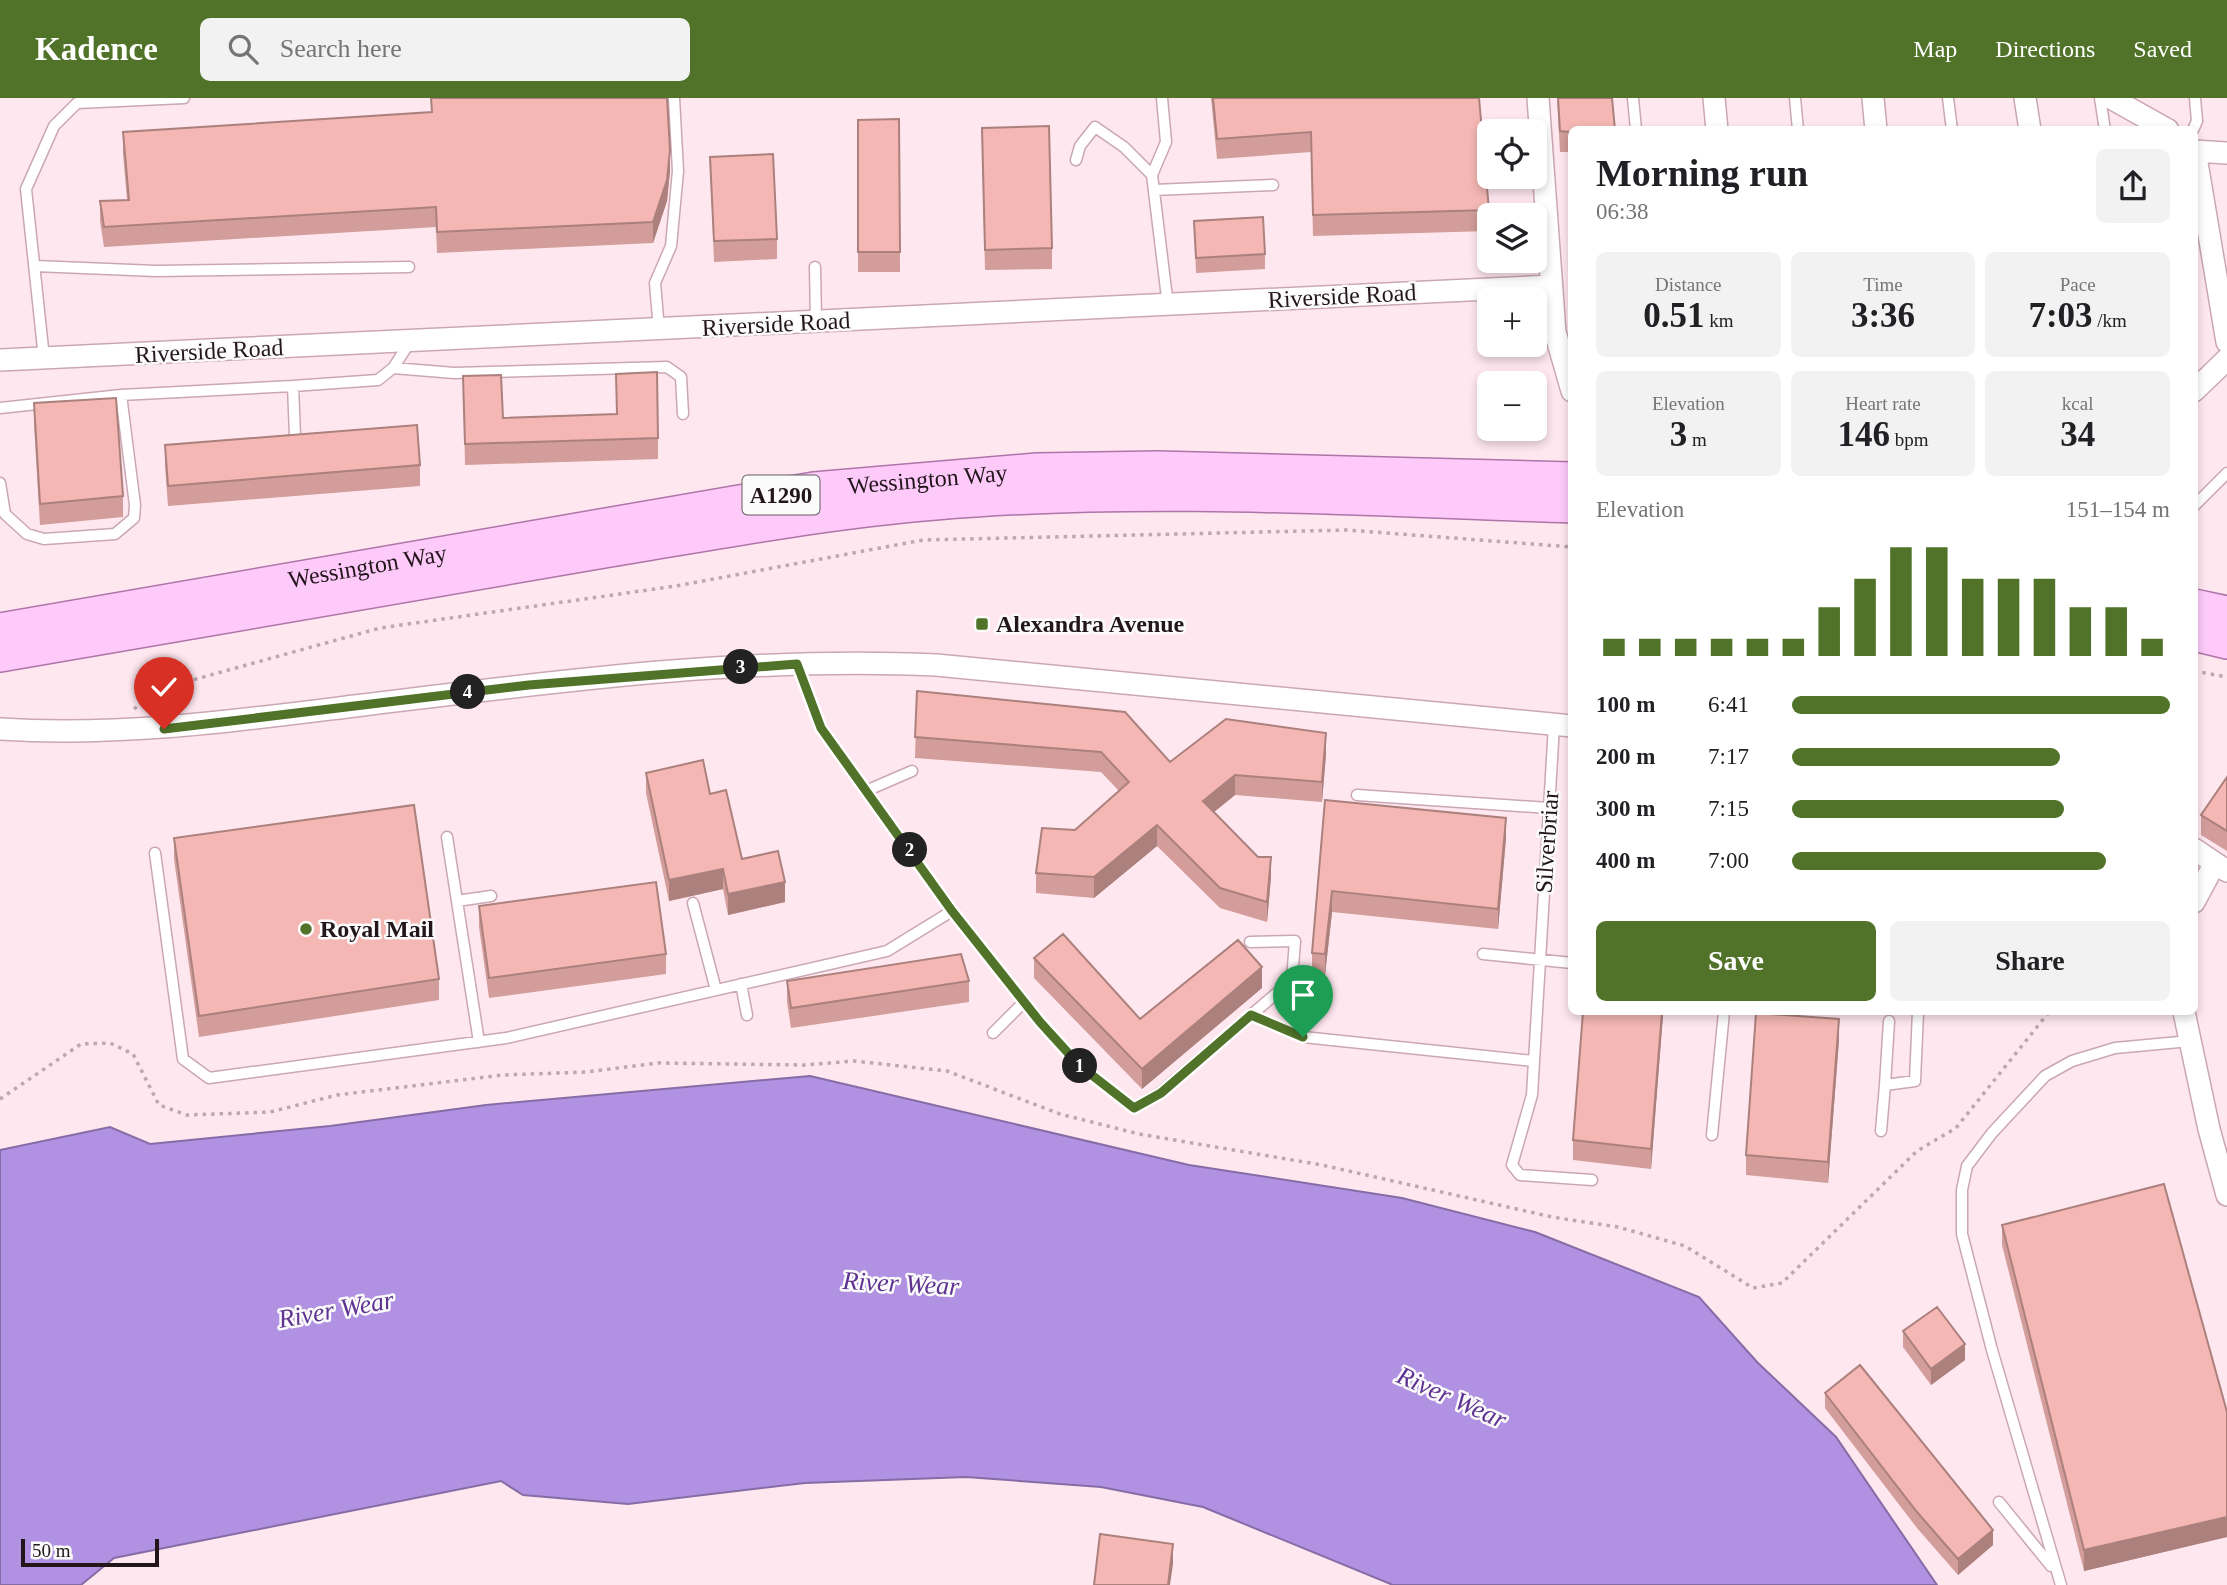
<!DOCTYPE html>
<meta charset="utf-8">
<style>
:root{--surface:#fff;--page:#f2f2f2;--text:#202124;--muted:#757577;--accent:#507229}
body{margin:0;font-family:"Times New Roman",serif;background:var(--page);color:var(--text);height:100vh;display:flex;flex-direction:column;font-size:26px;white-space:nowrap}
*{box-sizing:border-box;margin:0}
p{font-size:23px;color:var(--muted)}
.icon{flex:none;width:38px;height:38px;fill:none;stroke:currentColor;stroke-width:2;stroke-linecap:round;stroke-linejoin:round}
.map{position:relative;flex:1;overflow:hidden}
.drawer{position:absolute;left:1568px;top:28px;width:630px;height:889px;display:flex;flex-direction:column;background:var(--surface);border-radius:10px;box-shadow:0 4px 10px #0003}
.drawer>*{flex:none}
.fabs{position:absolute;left:1477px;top:21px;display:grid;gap:14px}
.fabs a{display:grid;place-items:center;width:70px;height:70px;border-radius:10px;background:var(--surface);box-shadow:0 4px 10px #0003;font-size:35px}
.scale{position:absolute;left:21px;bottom:18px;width:138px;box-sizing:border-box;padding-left:7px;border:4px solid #23161b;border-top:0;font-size:19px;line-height:24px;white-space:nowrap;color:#23161b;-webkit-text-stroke:5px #fbfbfb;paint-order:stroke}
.pin{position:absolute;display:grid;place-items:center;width:60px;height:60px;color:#fff;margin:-72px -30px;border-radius:50% 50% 50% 0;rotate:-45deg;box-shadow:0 0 7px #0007}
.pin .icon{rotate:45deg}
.km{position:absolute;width:35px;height:35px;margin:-18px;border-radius:50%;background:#222;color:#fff;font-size:19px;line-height:35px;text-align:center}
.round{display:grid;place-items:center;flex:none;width:74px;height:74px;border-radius:10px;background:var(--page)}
.summary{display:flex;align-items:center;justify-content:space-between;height:119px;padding:0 28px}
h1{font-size:38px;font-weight:700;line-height:52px}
.metrics{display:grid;grid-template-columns:repeat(3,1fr);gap:10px;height:119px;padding:7px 28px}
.metrics div{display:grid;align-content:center;border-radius:10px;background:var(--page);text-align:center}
.metrics b{font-size:35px;font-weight:700}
.metrics small{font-size:19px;font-weight:400}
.metrics p{font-size:19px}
.chart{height:196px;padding:14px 28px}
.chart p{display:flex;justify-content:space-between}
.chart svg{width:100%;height:126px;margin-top:7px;stroke:var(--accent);stroke-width:6}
.primary-button{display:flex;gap:14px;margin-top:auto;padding:14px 28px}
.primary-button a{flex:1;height:80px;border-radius:10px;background:var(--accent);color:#fff;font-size:28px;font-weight:700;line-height:80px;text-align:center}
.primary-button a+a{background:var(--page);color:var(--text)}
ul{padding:0 28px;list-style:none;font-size:23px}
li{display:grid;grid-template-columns:112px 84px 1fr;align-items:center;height:52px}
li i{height:18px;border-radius:9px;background:var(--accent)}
header{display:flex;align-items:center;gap:42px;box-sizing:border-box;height:98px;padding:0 35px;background:var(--accent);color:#fff}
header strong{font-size:33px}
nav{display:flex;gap:38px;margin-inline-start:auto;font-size:24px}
.search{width:490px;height:63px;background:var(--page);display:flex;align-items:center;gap:18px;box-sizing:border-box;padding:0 24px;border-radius:10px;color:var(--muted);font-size:26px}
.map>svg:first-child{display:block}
</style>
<header>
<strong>Kadence</strong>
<div class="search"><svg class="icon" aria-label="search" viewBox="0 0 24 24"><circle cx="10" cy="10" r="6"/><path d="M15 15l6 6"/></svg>Search here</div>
<nav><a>Map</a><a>Directions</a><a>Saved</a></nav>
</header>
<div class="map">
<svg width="2227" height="1487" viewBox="0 0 2227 1487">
<rect width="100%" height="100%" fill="#ffe7ef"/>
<path fill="#b191e2" stroke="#866ca6" stroke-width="2" d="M810,978l379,89 213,33 133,34 164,65 58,65 79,75 101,148h-544l-190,-78 -102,-20 -135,-10 -161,6 -177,21 -105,-9 -22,-14 -387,77 -33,27h-81v-435l110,-23 40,17 180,-18 156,-21z"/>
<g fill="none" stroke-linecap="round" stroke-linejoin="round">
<defs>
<path id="service" d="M1162,0l4,44 -14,33 16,131
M1633,0l3,32
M1795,0l3,32
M1948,0l4,32
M2100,0l5,32
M2193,32l4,-9 -2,-23
M1076,62l4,-14 15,-19 29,20 28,28
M1154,92l119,-5
M35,168l121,5 253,-4
M815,169l1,55
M659,232l-4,-47 16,-37 7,-75 -4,-73
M44,260l-18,-169 28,-63 23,-23 107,-5
M393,270l61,5 213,-6 14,10 2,37
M0,310l121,-13 172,-9
M295,338l-2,-50 85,-6 15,-12 17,-26
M0,385l5,31 22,20 17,5 71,-5 19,-16 1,-13 -14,-110
M2194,408l33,-33
M797,566l24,64 131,183 88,111 39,43 55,43 27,-16 131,-112 3,-39 -45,1
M1554,627l-22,370 -20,70 8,10 72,5
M868,692l44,-19
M1357,697l192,13
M447,739l32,205
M155,755l28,206 26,19 297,-40 381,-87 65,-40
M457,803l34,-5
M693,805l23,87
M1483,856l89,9
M741,886l6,31
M1251,917l52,22 230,24
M1889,923l-4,64 30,-4 3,-69
M993,935l31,-31
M1881,1033l4,-46
M1712,1037l12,-123
M1999,1404l52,64
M2061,1487l-69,-235 -30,-116v-44l5,-24 25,-33 53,-57 27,-15 43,-13 75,-7"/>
<path id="minor" d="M1538,0l17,234 17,59
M1714,0l3,32
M1873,0l3,32
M2025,0l5,32
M2111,0l57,32
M2194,53l33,2
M2195,53l32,191
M0,262l1551,-74
M2194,293l33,-32
M0,631c122,8 241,-9 363,-24 189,-23 381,-49 573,-40l636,61
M2194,751l33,22
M2194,804l21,-39
M2184,914l25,117 18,66"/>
<g id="primary">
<path d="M2194,508l33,7"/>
<path id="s1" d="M0,532l814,-141 223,-19 121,-2 414,11"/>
<path d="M2194,536l33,8"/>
<path d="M0,557c201,-35 402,-71 604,-104 110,-18 220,-39 331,-48 211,-18 425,-4 637,3"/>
</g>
</defs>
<use href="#service" stroke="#cba7b3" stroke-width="13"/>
<use href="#minor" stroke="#cba7b3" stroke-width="24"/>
<use href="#primary" stroke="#af74a9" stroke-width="36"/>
<path stroke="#bda8af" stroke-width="3.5" stroke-dasharray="3.5 5" stroke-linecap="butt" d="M2194,573l33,6
M134,611l26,-20 220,-61 296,-42 247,-46 424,-10 225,17
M0,1001l81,-55 29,-1 23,11 26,51 28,10 83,-3 67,-17 166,-20 83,-3 72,-9 147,2 49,-4 93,10 113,43 79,20 183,31 230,52 66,10 67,19 68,42 29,-5 135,-132 39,-23 93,-116"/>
<use href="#service" stroke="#fff" stroke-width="10"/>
<use href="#minor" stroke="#fff" stroke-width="21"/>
<use href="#primary" stroke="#fdcafa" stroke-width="33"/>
</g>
<path fill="#d29d9a" d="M431,0l239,73 -3,30 -14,42 -216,10 -1,-26 -332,20 -4,-26v-20l27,-1 -4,-47v-21l308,-20z
M1211,0h268l10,112v21l-176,5 -2,-84 -94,7z
M1557,0h55l-40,32v56l-3,-34h-9z
M899,21l1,153h-42v-152z
M982,50l70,100v21l-67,1z
M710,59l67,82v20l-63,3z
M1194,123l71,33v15l-69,4z
M616,276l42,64v21l-193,6 -2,-89 40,42 113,-4z
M34,305l89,93v21l-83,8 -6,-101z
M165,347l255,20v21l-252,20 -3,-41z
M917,593l253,71 156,-8 -4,48 -87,-7 -21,17 57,65 -4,45 -47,-14 -63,-62 -63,52 -58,-5v-20l39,-43 44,-39 -18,-19 -186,-14z
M646,675l64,21 32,65 43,43 -57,13 -5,-26 -54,12 -23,-108z
M2227,679v74l-26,-16v-20z
M1325,702l181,38 -8,91 -166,-17 -7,63 -13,-2v-20z
M174,740l265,141v21l-240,37 -25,-178z
M479,808l187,48v20l-177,24 -10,-71z
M1034,860l106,61 122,-31 -120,101 -108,-111z
M787,883h182v21l-178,26 -4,-26z
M1663,914l-12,157 -78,-9v-20z
M1839,942l-11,143 -82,-8v-20z
M2002,1127l225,187v125l-143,34 -82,-326z
M1903,1233l62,29 -34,25 -28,-38z
M1825,1295l168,152 -35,30 -41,-47 -92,-120z"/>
<path fill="#ab807d" d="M670,52v21l-3,30 -14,42v-21z
M1326,635v21l-4,48v-20z
M1235,677v20l-32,26v-20z
M1506,720v20l-8,91v-20z
M1157,727v21l-63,52v-21z
M1271,759v20l-4,45v-20z
M723,771v20l-54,12v-21z
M785,784v20l-57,13v-21z
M1332,793v21l-7,63v-21z
M1262,869v21l-120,101v-20z
M1662,914h1v4l-12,153v-20z
M1839,921v21l-11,143v-21z
M1965,1246v16l-34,25v-16z
M2227,1419v20l-143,34v-21z
M1993,1432v15l-35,30v-16z
M1173,1446v20l-3,21h-2z"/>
<path fill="#f4b7b3" stroke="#ab807d" stroke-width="2" d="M431,0h236l3,52 -3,30 -14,42 -216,10 -1,-25 -332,20 -4,-26 29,-1 -6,-68 309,-20z
M1213,0h266l10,112 -176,5 -2,-83 -94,7z
M1558,0h54l3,32h-43v35l-3,-33 -9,-1z
M899,21l1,133h-42v-132z
M1049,28l3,122 -67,2 -3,-122z
M773,56l4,85 -63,2 -4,-84z
M1263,119l2,37 -69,4 -2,-37z
M1570,172h2v31z
M657,274l1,66 -193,6 -2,-68 38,-1 2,43 114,-4 -1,-40z
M116,300l7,98 -83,8 -6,-101z
M417,327l3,40 -252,21 -3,-41z
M917,593l208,21 45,50 56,-43 100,14 -4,49 -87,-7 -32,26 55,56h13l-4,45 -47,-14 -63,-63 -63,52 -58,-4 6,-45 33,2 54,-48 -28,-30 -186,-15z
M703,662l7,34 16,-4 16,69 36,-8 7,31 -57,12 -5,-25 -54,11 -23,-107z
M2227,679v54l-26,-16z
M1325,702l181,18 -8,91 -166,-18 -7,63 -13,-1z
M414,707l25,174 -240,37 -25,-178z
M656,784l10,72 -177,24 -10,-72z
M1063,836l77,85 98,-79 24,27 -120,102 -108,-111z
M961,856l8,27 -178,27 -4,-27z
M1583,914h79l-11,137 -78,-9z
M1756,915l83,6 -11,143 -82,-7z
M2164,1086l63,228v105l-143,33 -82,-325z
M1937,1209l28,37 -34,25 -28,-38z
M1860,1267l133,165 -35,29 -41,-47 -92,-119z
M1100,1436l73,10 -5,41h-74z"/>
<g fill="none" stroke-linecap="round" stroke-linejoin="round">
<defs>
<path id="route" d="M164,631l365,-44 268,-21 24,64 131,183 88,111 39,43 55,43 27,-15 90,-78 52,22"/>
</defs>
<use href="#route" stroke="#fff" stroke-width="14"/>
<use href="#route" stroke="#507229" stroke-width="9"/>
</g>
<g fill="#507229" stroke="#fbfbfb" stroke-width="2.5">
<rect x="975" y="519" width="14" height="14" rx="3.5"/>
<circle cx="306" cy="831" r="7"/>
</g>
<g text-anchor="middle" stroke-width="5" stroke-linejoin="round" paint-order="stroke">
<rect fill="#fbfbfb" stroke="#645b5e" stroke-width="2" x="742.5" y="377.5" width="77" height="39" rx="5"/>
<g font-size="23" font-weight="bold" fill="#23161b">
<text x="781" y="405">A1290</text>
</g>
<g font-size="24" fill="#23161b" stroke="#fbfbfb">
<text transform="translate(1342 198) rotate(-3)" y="8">Riverside Road</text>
<text transform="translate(776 226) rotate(-3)" y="8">Riverside Road</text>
<text transform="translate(209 253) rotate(-3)" y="8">Riverside Road</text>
<text dy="8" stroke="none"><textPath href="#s1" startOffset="940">Wessington Way</textPath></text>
<text dy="8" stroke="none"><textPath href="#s1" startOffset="373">Wessington Way</textPath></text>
<text transform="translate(1547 744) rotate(-86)" y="8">Silverbriar</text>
</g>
<g font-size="24" font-weight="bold" fill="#23161b" stroke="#fbfbfb" text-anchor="start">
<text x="996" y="534">Alexandra Avenue</text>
<text x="320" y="839">Royal Mail</text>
</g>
<g font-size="26" font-style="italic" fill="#5f3391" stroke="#fbfbfb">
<text transform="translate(901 1185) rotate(3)" y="9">River Wear</text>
<text transform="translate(336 1211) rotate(-10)" y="9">River Wear</text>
<text transform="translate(1452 1299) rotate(24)" y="9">River Wear</text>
</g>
</g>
</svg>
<div class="fabs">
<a><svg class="icon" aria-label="locate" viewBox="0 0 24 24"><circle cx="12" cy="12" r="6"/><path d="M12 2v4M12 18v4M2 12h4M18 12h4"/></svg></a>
<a><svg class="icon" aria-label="layers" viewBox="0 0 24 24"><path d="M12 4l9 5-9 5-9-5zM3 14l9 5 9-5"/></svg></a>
<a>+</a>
<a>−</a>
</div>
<div class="scale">50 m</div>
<div class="pin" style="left:1303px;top:939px;background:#1e9e55"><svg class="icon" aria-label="arrive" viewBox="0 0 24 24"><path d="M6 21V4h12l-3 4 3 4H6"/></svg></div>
<div class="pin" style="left:164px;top:631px;background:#d93025"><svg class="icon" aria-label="check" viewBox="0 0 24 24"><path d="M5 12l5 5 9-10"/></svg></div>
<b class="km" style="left:1080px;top:968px">1</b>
<b class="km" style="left:910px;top:752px">2</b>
<b class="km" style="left:741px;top:569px">3</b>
<b class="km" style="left:468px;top:594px">4</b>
<section class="drawer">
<div class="summary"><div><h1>Morning run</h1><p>06:38</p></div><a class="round"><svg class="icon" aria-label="share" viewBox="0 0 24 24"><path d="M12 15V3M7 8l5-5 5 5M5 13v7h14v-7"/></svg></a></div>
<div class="metrics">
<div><p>Distance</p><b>0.51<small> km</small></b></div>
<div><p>Time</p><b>3:36</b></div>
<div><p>Pace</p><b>7:03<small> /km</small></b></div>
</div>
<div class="metrics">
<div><p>Elevation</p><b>3<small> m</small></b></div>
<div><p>Heart rate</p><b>146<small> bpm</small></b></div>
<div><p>kcal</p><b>34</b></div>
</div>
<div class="chart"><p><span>Elevation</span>151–154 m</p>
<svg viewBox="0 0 160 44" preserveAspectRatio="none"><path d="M5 44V38M15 44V38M25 44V38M35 44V38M45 44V38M55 44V38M65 44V27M75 44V17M85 44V6M95 44V6M105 44V17M115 44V17M125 44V17M135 44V27M145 44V27M155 44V38"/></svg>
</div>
<ul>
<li><b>100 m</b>6:41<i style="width:100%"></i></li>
<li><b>200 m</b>7:17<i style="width:71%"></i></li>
<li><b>300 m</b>7:15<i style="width:72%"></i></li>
<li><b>400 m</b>7:00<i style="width:83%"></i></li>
</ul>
<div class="primary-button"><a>Save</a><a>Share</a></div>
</section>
</div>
